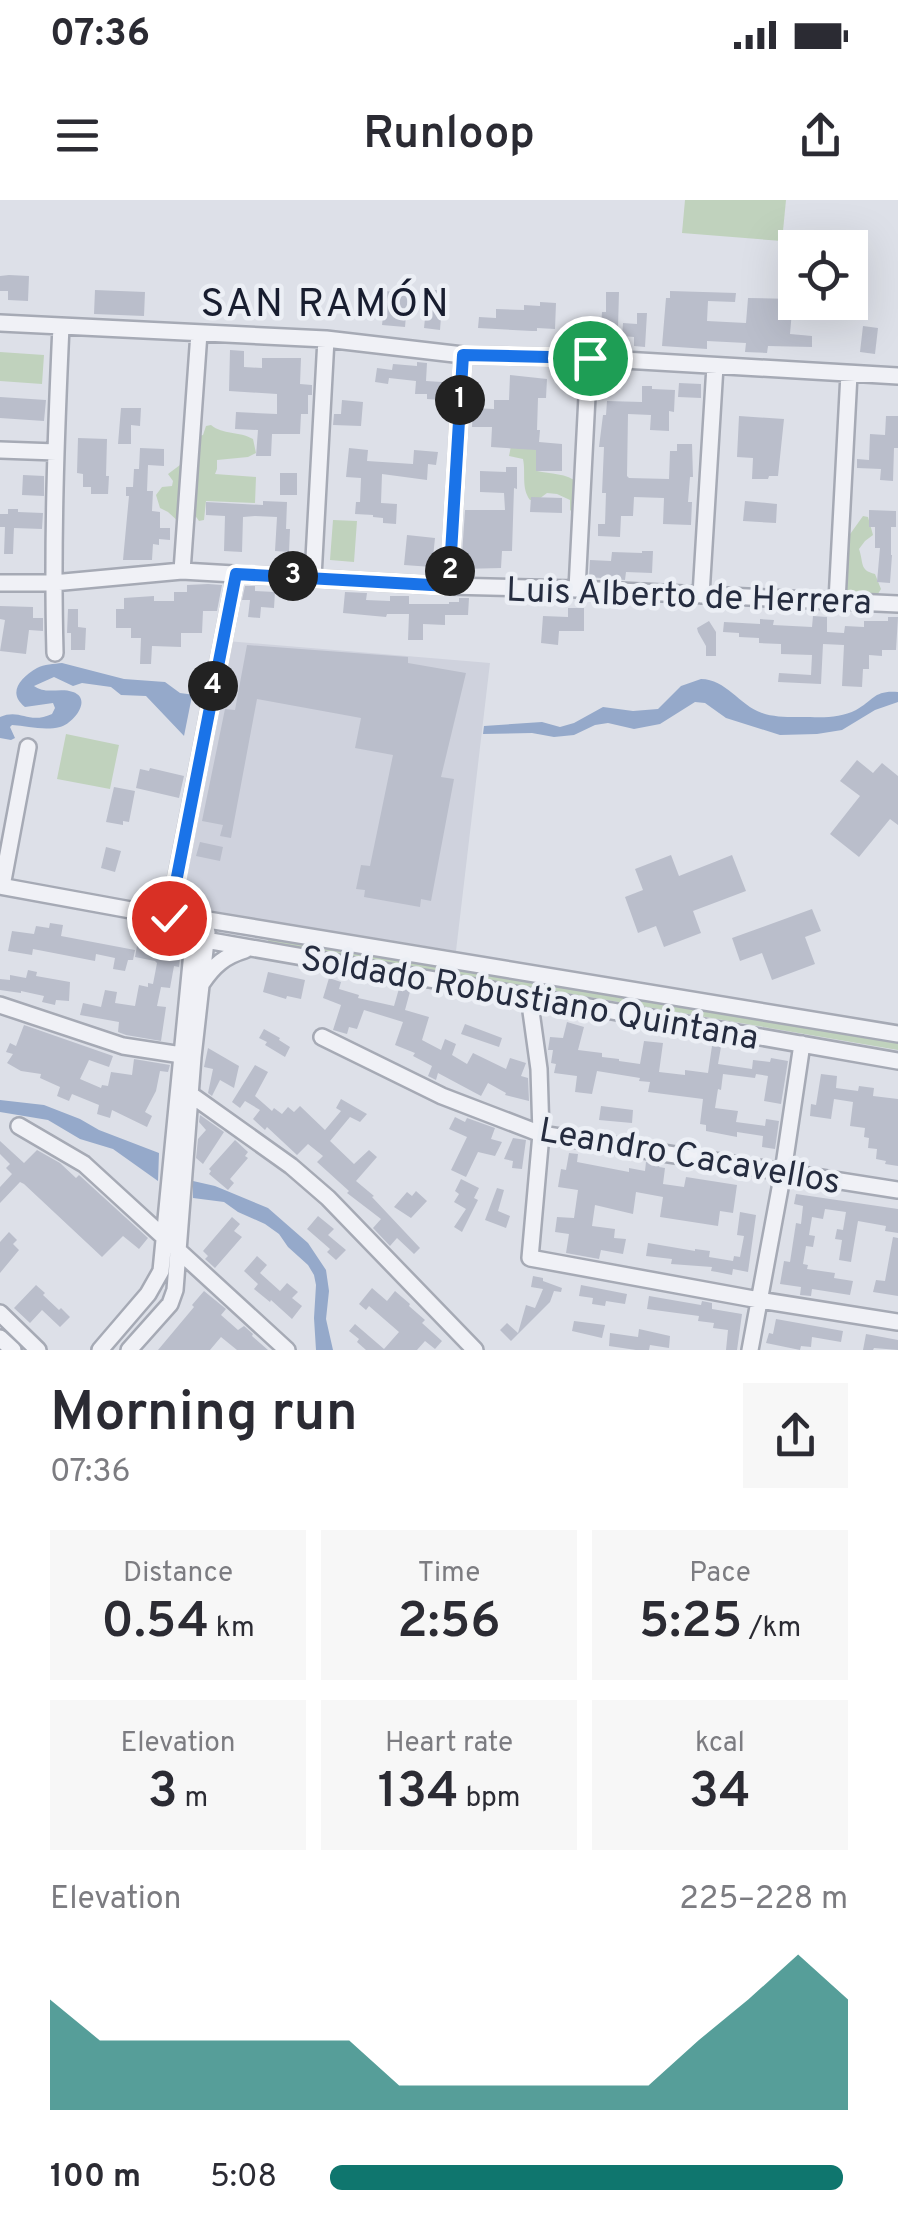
<!DOCTYPE html>
<meta charset="utf-8">
<style>
:root{--surface:#fff;--page:#f7f7f7;--text:#2b2b33;--muted:#7c7c81;--accent:#0f766e}
body{margin:0;font-family:Overpass,sans-serif;background:var(--page);color:var(--text);height:100vh;display:flex;flex-direction:column;font-size:38px;white-space:nowrap}
*{box-sizing:border-box;margin:0}
p{font-size:32px;color:var(--muted)}
.icon{flex:none;width:55px;height:55px;fill:none;stroke:currentColor;stroke-width:2;stroke-linecap:round;stroke-linejoin:round}
.map{position:relative;height:1150px;overflow:hidden}
.panel{display:flex;flex-direction:column;background:var(--surface);flex:1}
.panel>*{flex:none}
.fabs{position:absolute;left:778px;top:30px;display:grid;gap:20px}
.fabs a{display:grid;place-items:center;width:90px;height:90px;border-radius:0px;background:var(--surface);box-shadow:0 10px 40px #0002;font-size:50px}
.pin{position:absolute;display:grid;place-items:center;width:85px;height:85px;color:#fff;margin:-42px;border:5px solid #fff;border-radius:50%;box-shadow:0 2px 10px #0007}
.km{position:absolute;width:50px;height:50px;margin:-25px;border-radius:50%;background:#222;color:#fff;font-size:28px;line-height:50px;text-align:center}
.round{display:grid;place-items:center;flex:none;width:105px;height:105px;border-radius:0px;background:var(--page)}
.overview{display:flex;align-items:center;justify-content:space-between;height:170px;padding:0 50px}
h1{font-size:55px;font-weight:600;line-height:75px}
.metrics{display:grid;grid-template-columns:repeat(3,1fr);gap:15px;height:170px;padding:10px 50px}
.metrics div{display:grid;align-content:center;border-radius:0px;background:var(--page);text-align:center}
.metrics b{font-size:50px;font-weight:600}
.metrics small{font-size:28px;font-weight:400}
.metrics p{font-size:28px}
.chart{height:280px;padding:20px 50px}
.chart p{display:flex;justify-content:space-between}
.chart svg{width:100%;height:180px;margin-top:10px;fill:var(--accent);opacity:.7}
ul{padding:0 50px;list-style:none;font-size:32px}
li{display:grid;grid-template-columns:160px 120px 1fr;align-items:center;height:75px}
li i{height:25px;border-radius:12px;background:var(--accent)}
.status{display:flex;justify-content:space-between;align-items:center;height:70px;padding:0 50px;background:var(--surface);direction:ltr}
.status svg{height:28px;fill:currentColor}
header{display:flex;justify-content:space-between;align-items:center;height:130px;padding:0 50px;background:var(--surface);font-size:45px;font-weight:600}
.map>svg:first-child{display:block}
</style>
<div class="status"><b>07:36</b><svg viewBox="0 0 49 12"><path d="M0 12V9h3v3zM5 12V6h3v6zM10 12V3h3v9zM15 12V0h3v12zM26 1h20v11H26zM47 4h2v5h-2z"/></svg></div>
<header><svg class="icon" aria-label="menu" viewBox="0 0 24 24"><path d="M4 6h16M4 12h16M4 18h16"/></svg>Runloop<svg class="icon" aria-label="share" viewBox="0 0 24 24"><path d="M12 15V3M7 8l5-5 5 5M5 13v7h14v-7"/></svg></header>
<div class="map">
<svg width="898" height="1150" viewBox="0 0 898 1150">
<rect width="100%" height="100%" fill="#dde0e8"/>
<path fill="#cfd2dd" d="M227,441l263,22 -34,288 -263,-42 -10,-10 -2,-7z"/>
<path fill="#c0d2bd" d="M685,0h101l-4,41 -100,-8z
M0,152l44,3 -2,29 -42,-3z
M211,225c12,10 28,6 42,14l3,14 -8,4 -31,3v9l-2,5 41,3 -1,26 -49,-2 -2,19 -5,1 -5,-7 -1,-10 -13,19 -12,-11 -8,-4 -4,-13 6,-8 10,-1 1,-5 -5,-7 12,-9 5,-25 18,-5 3,-9z
M511,246l26,2v23c13,3 30,2 41,12l-1,33 -7,-6v-10l-13,-6 -10,-1 -8,6 -9,1c-9,-12 -4,-27 -7,-41l-14,-3z
M863,316l5,1 5,18 -8,6 -6,8c5,14 0,21 16,25l6,15 -5,8c-10,0 -25,-2 -32,-10l-1,-43z
M333,320l24,1 -3,41 -24,-2z
M66,534l53,11 -9,44 -53,-10z
M265,736l633,101v13l-629,-108z"/>
<path fill="#95a9ca" d="M62,463l62,16 41,3 15,11 22,3 -17,41 -39,-41 -25,-1 -10,-8 -29,-4 -9,3 -19,-9 -20,9c12,9 26,1 39,6 20,7 0,32 -13,35 -16,4 -33,-1 -48,-2l-2,2 5,11 -4,2 -11,-2v-21c21,-9 28,8 52,-3l3,-6 -2,-5 -28,4c-18,-14 -5,-29 12,-39 7,-4 17,-4 25,-5z
M701,479c25,0 38,26 61,34 14,5 33,4 48,4 15,1 32,0 46,-7 18,-10 18,-20 42,-18v10l-23,8 -33,20 -25,4 -37,1 -54,-17 -21,-15 -10,-1 -35,22 -26,5 -26,-6 -13,2 -21,10 -20,2 -22,-4 -49,1 1,-8 58,-4 18,5 14,-4 29,-16 30,4 25,-2 23,-23z
M0,900l44,5 36,14 19,11 60,23 -1,28 -45,-32 -33,-10 -32,-19 -48,-8z
M193,981l22,5 53,22 40,35 18,27 3,21 -3,28 7,31h-17l-2,-32 2,-33 -2,-10 -6,-10 -20,-18 -9,-13 -14,-10 -27,-12 -14,-10 -31,-4z"/>
<path fill="#dde0e8" d="M193,491l14,3 -10,50h-3l-11,-3z"/>
<path fill="#babecb" d="M9,75l20,1 -1,25 -20,-1v-9h-8v-15z
M428,89l15,2 -3,39 -16,-2z
M95,90l50,2 -1,24 -50,-2z
M386,91l22,3 -3,33 -23,-2z
M670,91l66,2 -1,9 -27,-1 -1,20 39,2 2,-25 45,1 -3,35 22,2v11l-44,-1 -1,7 -22,-1 1,-9 -39,-2v8l-45,-3 4,-48h4z
M606,92h13l-1,36 -17,-1 1,-15h4z
M540,102l16,1 -1,26 -18,-1v3h-5l-54,-3 1,-11 17,1v-9l28,1v-5l16,1z
M637,113h10l-2,34 -11,-1v-9l-12,-1 1,-13 14,1z
M863,126l15,2 -3,26 -15,-2z
M230,150l14,1v16l18,1v-10h39l-1,26 12,1v10h-4v19h-7l-1,20h-28l-1,22h-15l2,-26 -23,-1 1,-17 41,2v-20l-48,-3z
M417,162l10,1 -1,18 16,1 -1,18 -14,-1v-5h-12l1,-13 -27,-3 -1,6 -13,-2 2,-14 15,2 1,-6 24,2z
M510,175l37,4 -1,19h-8l-1,32h3l-1,12 23,2v27h-26v-21l-45,-3 1,-20h-20l1,-19 21,1v-9h15z
M679,183l22,1v14l-23,-1z
M642,186h10v3l23,1 -1,22 -5,-1v20l-19,-1 1,-15 -23,-1 -1,62 2,2 40,1 1,-28h7v-7h15l1,33h-3l-2,25h4l-1,23 -28,-1 1,-26 -30,-1 -1,19h-12l-1,21 -22,-1v-12h7l1,-31h-4l2,-46h-5l4,-32h3l1,-14 35,1z
M0,197l46,3 -2,21 -44,-3z
M342,200l21,2 -2,24 -28,-1 1,-11h7z
M121,208h20l-1,18 -9,-1v19h-13z
M739,216l45,3 -6,57h-9l-1,3h-16l1,-21 -16,-1z
M886,216h12v32h-4l-1,33 -13,-1 1,-11 -24,-1v-9l12,1 1,-26 15,1z
M78,238l29,1 -1,37h3l-1,18h-17v-7h-8v-13l-6,-1z
M140,248l24,1v17l-16,-1 -1,26h6l-1,20 8,1v16h10v12l-11,-1v6l-6,-1 -1,16h-29l6,-64h-3v-9h7l1,-18h5z
M349,248l19,2 -1,11 46,3 1,-14 24,2 -2,13 -8,-1 -1,16 -45,-6 -1,29 16,1 -1,20 -13,-1v-5l-10,-1v-2l-18,-1 1,-12h4l1,-24 -15,-1z
M506,267h11v22l-3,-1 -2,63h-10l-1,17 -40,1 4,-59h40l-1,-17 -24,-1v-21l26,1z
M280,273h17v22h-17z
M23,275l21,1v20l-22,-1z
M531,297l31,1v15l-32,-1z
M263,301l24,1 -1,27h4l-1,23 -14,-1 2,-34 -22,-1 -12,1 -1,35 -18,-1 1,-35 -19,-1v-13l57,3z
M745,301l32,3 -1,19 -33,-2z
M8,309h10v3l25,1 -1,16 -28,-1 -1,26h-9l1,-27h-5v-13h8z
M869,310l27,1v16h-5v28h1l-2,28 -13,-1 3,-34h-5v-21h-6z
M407,335l28,3 -3,29 -28,-2z
M642,351h11l-1,22 -26,-1 -1,8 -36,-3 1,-17 21,1 1,-9 30,1z
M208,384l14,1 -5,26h-14l-1,22h-21v14l-29,-1 -1,18h-11l1,-26h-10v-10h-15v-19h8v-11l30,-2v5h20v-9h13v-7z
M245,386h10v5l20,1 -1,16 -13,-1 -1,11 -12,-1 2,-17h-8z
M345,392l22,1 -1,7 24,1v-5h19v8h40v-2h10v-4h10l-1,17h-23v10l-22,-1v16h-15l1,-26h-22l-1,3 -43,-4z
M0,406l33,1v11h10v13l-14,-1 -3,24 -26,-3 5,-31 -5,-1z
M568,408h16v23h-25l-1,14 -17,-2 2,-27 25,1z
M68,409h10v18l8,1 -1,22h-14v-17h-4z
M813,416l14,1v15l17,1 1,-7 19,1v-6h24v-4h10l-2,33h-14v6l-13,-1v14h-6l-1,18 -20,-1 2,-41 -21,-1 -2,40 -43,-2 1,-9 32,2 1,-20 -31,-1v-10l-22,-1v-5l-20,-1v-4l-16,-1 1,-10 36,2v-5l14,1 -1,5 39,2z
M709,421l7,11v24h-10v-10l-8,-14 -1,-4z
M247,445l161,12v6l58,10 -25,104 13,2 -23,122 -10,-2 -1,8 -56,-10 1,-7 -9,-1 5,-24 9,1 23,-111 -38,-7 6,-30 -104,-19 -26,139 -11,-2 3,-11 -21,-4 23,-112 10,1z
M857,560l16,13 9,-10 16,13v49l-8,-6 -31,38 -29,-23 30,-38 -20,-15z
M150,568l34,8 -5,22 -43,-10 4,-19 9,2z
M114,587l21,4 -6,31 -6,-1v4l-17,-3z
M200,642l23,5 -3,14 -24,-5z
M106,647l15,4 -6,21 -14,-4z
M671,655l8,21 53,-21 14,36 -53,20 8,22 -37,14 -8,-21 -18,7 -13,-36 18,-7 -8,-21z
M812,709l9,22 -16,6 10,27 -43,16 -10,-27 -22,8 -8,-23z
M50,723l13,2 -2,11 74,14 -2,10h-5l-3,11 -12,-2 2,-11 -19,-4 -1,7 -62,-12 -1,6 -24,-4 4,-20 22,3 2,-8 13,2z
M137,746l9,1v3l30,5 1,-7 4,1 -2,18 -5,-1 -4,22 -9,-1 -4,19 9,1 -5,34 -35,-6 -8,-3 1,-10 -39,-7 3,-12 18,4 4,-17 12,2 -2,11 20,3 4,-21 9,2v-4l5,1 4,-21 -2,-2 -20,-4z
M28,770l9,2 -1,4 34,6 -1,19 -13,-1 -1,5 -13,-3 2,-6 -23,-5v2l-21,-3v-11l10,1v-5l16,3z
M268,772l37,8 -4,19 -14,-3 -1,3 -23,-7z
M329,778l12,4 -2,7 20,6 -1,3 36,8 6,-21 11,3 -6,22 24,7 -7,23 19,10 4,-11 11,5 -4,11 15,9 6,-11 33,16 4,-11 16,5 -5,13 7,2 1,23 -24,-6 1,-2 -18,-10 -7,13 -43,-23 -2,7 -8,-4 4,-10 -19,-10 2,-3 -20,-8 8,-23 -39,-12 -7,19 -8,-2 -2,7 -14,-4 8,-25 -18,-7z
M567,822l17,5 -6,23 24,3v4l17,2v2l21,3 4,-23 19,2 -4,29 26,3v-5l23,3 4,-27 9,1 -3,17 34,5 1,-9 17,2 1,-4 17,3 -7,43 -17,-3 4,-25 -12,-2 -1,4 -32,-4 -2,16 -3,-1 -3,19 23,3 -2,11 29,4 1,-7 13,2 -4,28 -13,-2 1,-11 -26,-4v5l-31,-6v-6l-6,-1 3,-25 -55,-7 2,-10 -11,-1 1,-3 -43,-7 -5,23 -17,-2 2,-16 -23,-3 2,-9 -5,-1 2,-13h-5l2,-13 13,1z
M465,824l37,14 -3,9 -38,-13z
M24,825l89,31 -4,11 -20,-7 -9,19 21,9 1,-3 6,1 3,-14 21,3 2,-16 36,6 -2,7 -8,-1 -4,20 -11,21 7,4 -5,11 -35,-17 -2,8 -13,-4 2,-9 -27,-11 -3,7 -12,-5 3,-9 -20,-9 1,-4 -20,-3 -14,-8 6,-9 -7,-2 4,-9 6,3z
M264,829l16,9 -1,2 11,7 -5,10 -20,-12 2,-3 -8,-4z
M208,848l31,18 -5,22 -14,-8 -8,16 -4,-3 5,-24 -9,-2z
M255,865l13,7 -13,24 17,15 2,-3 8,6 6,-7 6,5 6,-6 25,24 16,-19 -5,-3 5,-9 26,15 -7,8 -10,-5 -20,24 24,23 15,-14 8,7 -21,24 18,15 -2,1 48,51 -6,6 -17,-16 -7,8 -17,-18 8,-9 -34,-26 2,-2 -32,-29 6,-6 -15,-12 -11,11 -30,-28 -2,3 -12,-11 7,-9 -15,-9 -5,7 -8,-6z
M821,874l16,2 -1,12 22,3 1,-5 15,2 -1,8 25,3v67l-13,-2 1,-3 -10,-2 1,-10 -9,-1 1,-10 -5,-1 1,-9 -15,-2 3,-24 -19,-3 -3,20 -21,-3 1,-12 5,1z
M601,906l32,4 -1,13 -33,-3z
M200,915l24,17 -21,32 -7,-6 2,-19 8,-9 -7,-8z
M455,917l10,5 2,-4 28,10 -4,11 11,3 -7,14 -17,-4 -12,25 -15,-7 16,-33 -18,-8z
M513,938l13,2 -4,29 -10,-1 1,-7 -9,-2z
M235,940l13,12 -3,4 3,2 -18,21 4,4 -6,7 -19,-16 2,-3 -2,-2z
M0,941l24,22 13,-13 23,13 16,15 3,-3 69,63 -9,11 -16,-13 -21,21 -78,-73 -4,-2 -20,21v-16l12,-13 -6,-6 4,-4 -10,-10z
M569,953l9,1 -1,8 52,10v-4l16,3 1,-9 14,2 -1,3 6,1 -2,16 21,3 2,-10 51,8 -4,28 -13,-2 -2,15 -58,-9 3,-20 -27,-5 -3,22 -38,-9 -3,21 23,3 -1,9 12,1 -3,15 -22,-4 -2,9 -33,-6 3,-19 -14,-2 2,-15 17,1 4,-28 -20,-3 3,-18 5,1z
M461,979l18,9 -5,10 4,2 -16,32 -8,-5 12,-18 -12,-7 5,-8 -4,-3z
M497,988l7,2 -6,21 12,5 -4,12 -21,-8z
M416,991l11,10 -16,17 -17,-11 13,-15 5,4z
M796,994l102,15v24l-13,-2 1,-5 -28,-5 -7,41 -12,-2 3,-20 -7,-1 2,-10 6,1 3,-18 -21,-3 -2,10 -11,-2 -3,18 6,1 -2,11 -7,-1 -3,18 5,1 -1,4 28,4 -1,5 19,3 -3,14 -38,-6 -1,7 -11,-1 1,-8 -21,-3 4,-23 6,1 6,-39 5,1 2,-18 -9,-2z
M740,1012l16,3 -8,57 -15,-3 -1,6 -15,-3 -6,-1 1,-4 -41,-3 1,-5 -26,-3 2,-13 47,8v-2l15,2 -1,6 24,4 1,-5 6,1 4,-21 -7,-1z
M318,1016l16,13 -6,6 18,15 -10,10 -9,-8 3,-3 -23,-20z
M232,1017l8,7 -6,7 8,6 -27,31 -10,-9 3,-3 -5,-5z
M9,1032l8,8 -4,4 6,6 -19,23v-31z
M893,1037l5,1v58l-25,-4 3,-12 9,1z
M257,1056l10,9 -7,8 20,18 7,-8 11,9 -6,6 10,8 -10,13 -21,-19 -1,2 -16,-13 4,-5 -14,-13z
M533,1076l10,2v3l19,7 -1,4 -7,-1 -4,11 -39,39 -11,-11 7,-7 11,10 8,-28 9,3 8,-19 -12,-2z
M36,1085l9,8 -2,2 16,15 2,-2 9,9 -10,10 -18,-17 -12,13 -16,-15z
M581,1085l46,9 -2,10 -19,-3 -1,5 -13,-2 1,-6 -14,-2z
M372,1088l15,13 8,-10 15,13 -1,2 16,14 -3,3 20,18 -7,8 -10,-8 -8,9h-51l-9,-8 2,-3 -10,-8 6,-7 29,25 15,-17 -30,-26 -3,4 -7,-6z
M204,1091l22,18 -5,6 17,15 6,-4 9,8 -1,2 16,14h-31l-16,-13 -11,13h-52l36,-43 -2,-2z
M649,1096l52,9 1,-4 10,2v6l30,5 -5,36h-11l2,-20 -15,-2 1,-5 -16,-2 1,-5 -52,-7z
M776,1119l67,12 -2,11 -29,-5 -1,10 -10,-1 -1,4 -34,-7 3,-10 4,1z
M574,1121l31,4 -3,13 -30,-7z
M639,1129l31,7 -1,12 -19,-3 -1,5h-13l-27,-4 1,-13 28,4z
M866,1134l32,6v10l-24,-2 -1,2h-10z"/>
<g fill="none" stroke-linecap="round" stroke-linejoin="round">
<defs>
<path id="minor" d="M0,123l326,16 137,16 126,3 309,18
M0,250l56,2
M182,371l17,-238
M313,377l13,-238
M0,383h53l129,-12 267,15 128,3 321,15
M449,386l14,-231
M577,389l12,-231
M701,395l14,-229
M837,401l12,-227
M55,453c-3,-109 1,-218 6,-327
M0,686l169,31 27,1 702,116
M2,686l26,-139
M169,717l25,21 704,123
M169,717l67,-343
M202,783c12,-18 23,-27 43,-33
M529,797l10,72 2,65 -11,124 229,42 139,22
M0,805l123,41 65,10
M322,837l120,59 99,38 357,56
M184,893l6,1 101,72 37,32 147,152
M19,926l65,38 203,186
M0,1113l38,37
M0,1138l13,12
M100,1150l48,-56 13,-23 33,-339
M129,1150l41,-46 5,-14 18,-233 14,-125
M750,1150l33,-178 19,-128"/>
</defs>
<use href="#minor" stroke="#a6aab5" stroke-width="20"/>
<use href="#minor" stroke="#f0f1f6" stroke-width="15"/>
</g>
<g fill="none" stroke-linecap="round" stroke-linejoin="round">
<defs>
<path id="route" d="M169,718l67,-344 213,12 14,-231 127,3"/>
</defs>
<use href="#route" stroke="#fff" stroke-width="20"/>
<use href="#route" stroke="#1a73e8" stroke-width="12"/>
</g>
<g text-anchor="middle" stroke-width="9" stroke-linejoin="round" paint-order="stroke">
<g font-size="35" fill="#252c3f" stroke="#eceff5">
<text transform="translate(689 395) rotate(2)" y="12">Luis Alberto de Herrera</text>
<text transform="translate(530 797) rotate(10)" y="12">Soldado Robustiano Quintana</text>
<text transform="translate(690 955) rotate(10)" y="12">Leandro Cacavellos</text>
</g>
<g font-size="40" letter-spacing="2.5" fill="#181d2f" stroke="#eceff5">
<text x="326" y="116">SAN RAMÓN</text>
</g>
</g>
</svg>
<div class="fabs">
<a><svg class="icon" aria-label="locate" viewBox="0 0 24 24"><circle cx="12" cy="12" r="6"/><path d="M12 2v4M12 18v4M2 12h4M18 12h4"/></svg></a>
</div>
<div class="pin" style="left:590px;top:158px;background:#1e9e55"><svg class="icon" aria-label="arrive" viewBox="0 0 24 24"><path d="M6 21V4h12l-3 4 3 4H6"/></svg></div>
<div class="pin" style="left:169px;top:718px;background:#d93025"><svg class="icon" aria-label="check" viewBox="0 0 24 24"><path d="M5 12l5 5 9-10"/></svg></div>
<b class="km" style="left:460px;top:200px">1</b>
<b class="km" style="left:450px;top:371px">2</b>
<b class="km" style="left:293px;top:376px">3</b>
<b class="km" style="left:213px;top:486px">4</b>
</div>
<section class="panel">
<div class="overview"><div><h1>Morning run</h1><p>07:36</p></div><a class="round"><svg class="icon" aria-label="share" viewBox="0 0 24 24"><path d="M12 15V3M7 8l5-5 5 5M5 13v7h14v-7"/></svg></a></div>
<div class="metrics">
<div><p>Distance</p><b>0.54<small> km</small></b></div>
<div><p>Time</p><b>2:56</b></div>
<div><p>Pace</p><b>5:25<small> /km</small></b></div>
</div>
<div class="metrics">
<div><p>Elevation</p><b>3<small> m</small></b></div>
<div><p>Heart rate</p><b>134<small> bpm</small></b></div>
<div><p>kcal</p><b>34</b></div>
</div>
<div class="chart"><p><span>Elevation</span>225–228 m</p>
<svg viewBox="0 0 160 44" preserveAspectRatio="none"><path d="M0 44V17L10 27L20 27L30 27L40 27L50 27L60 27L70 38L80 38L90 38L100 38L110 38L120 38L130 27L140 17L150 6L160 17V44z"/></svg>
</div>
<ul>
<li><b>100 m</b>5:08<i style="width:99%"></i></li>
</ul>
</section>
